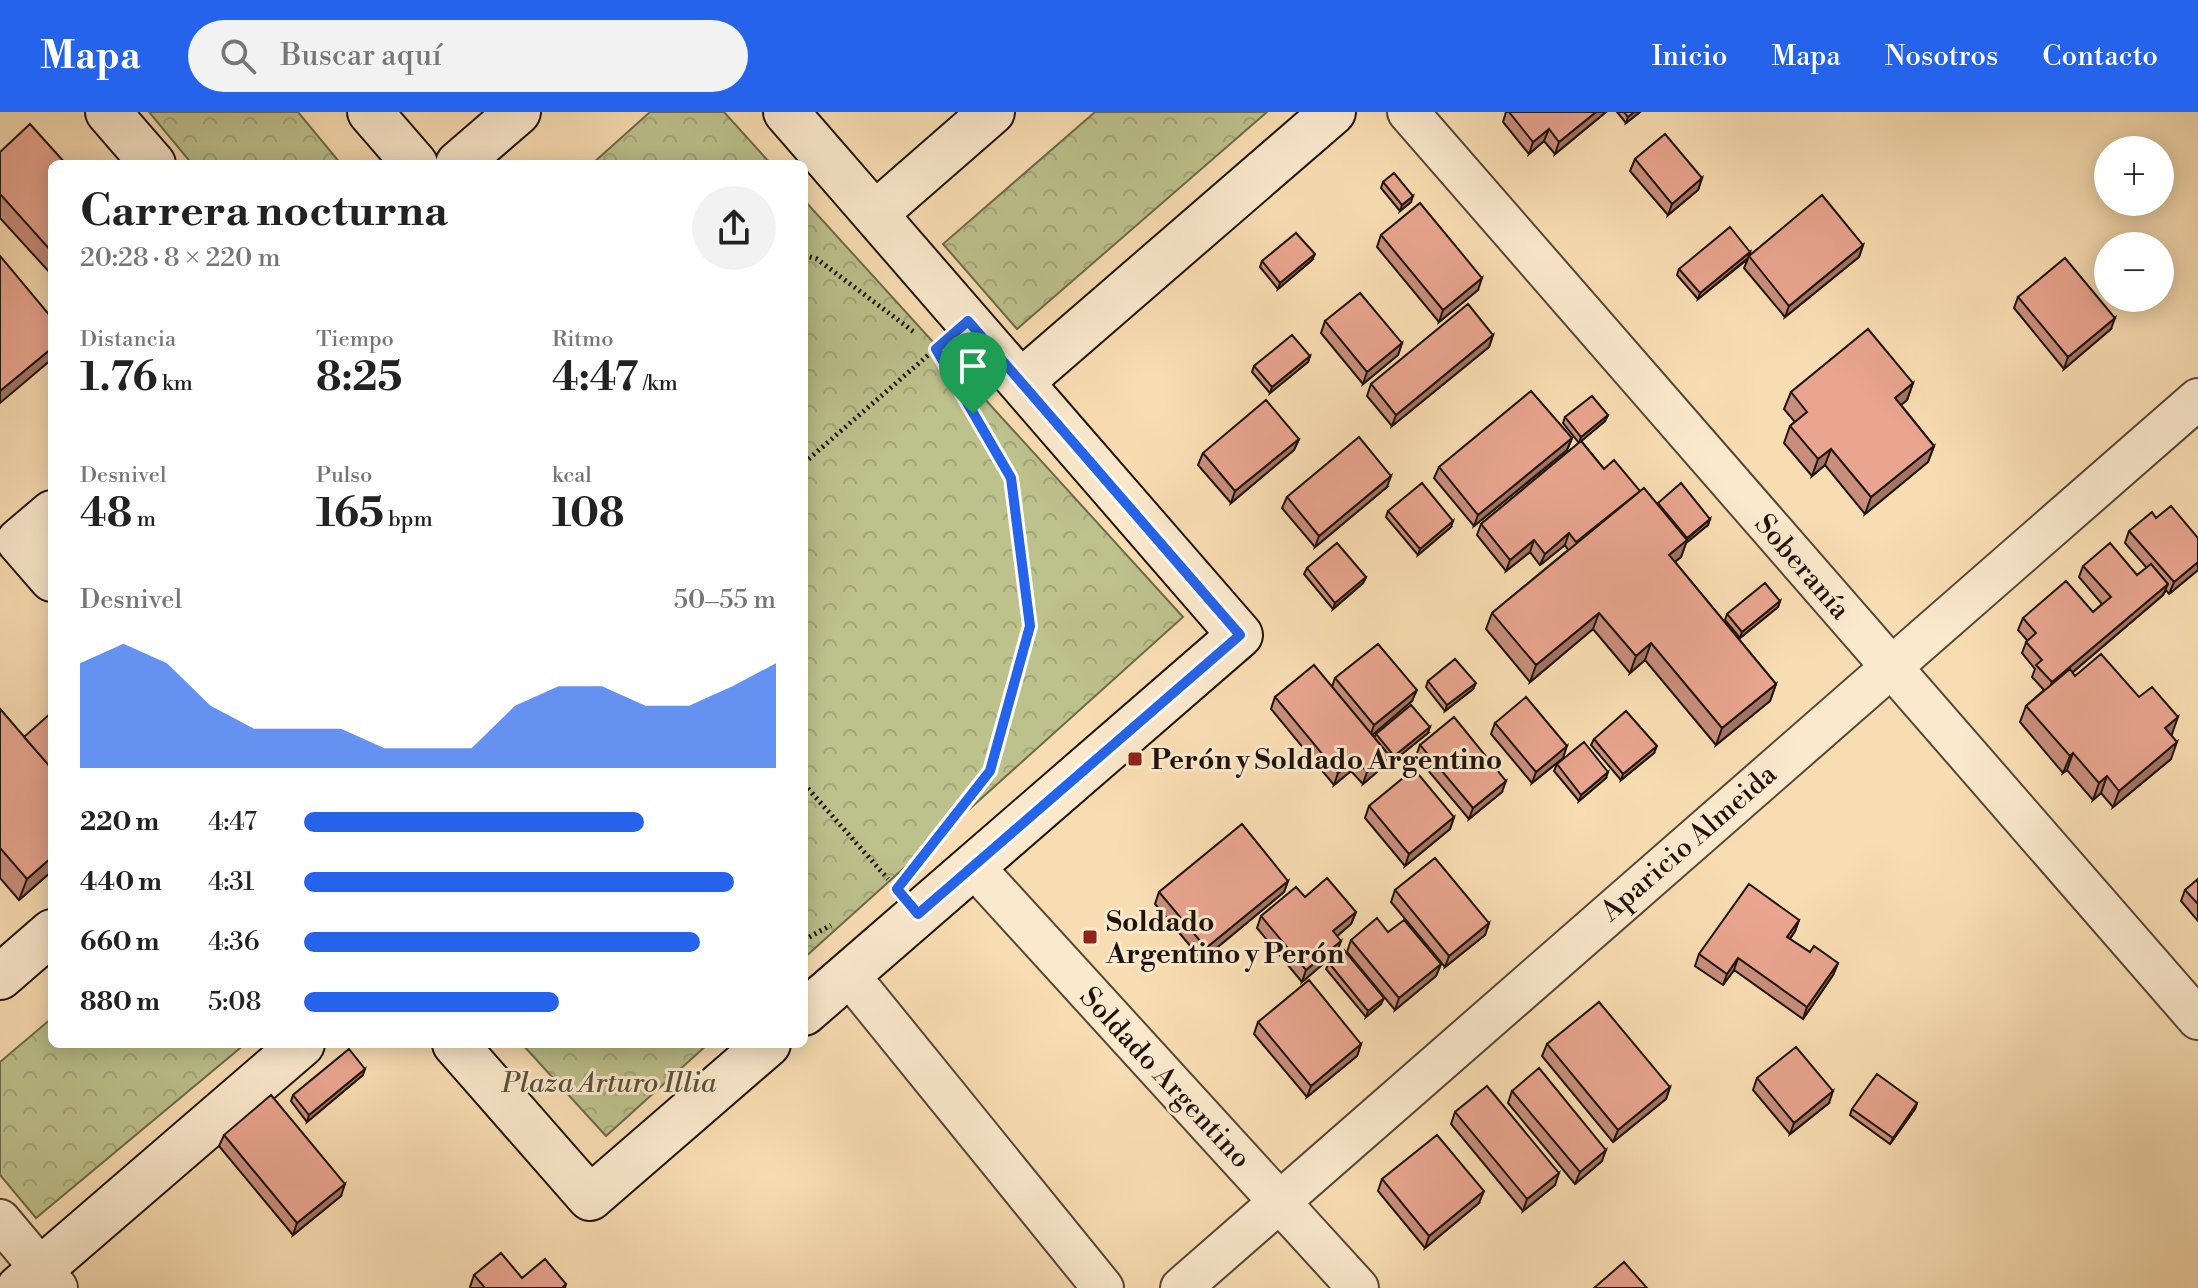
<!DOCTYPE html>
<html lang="es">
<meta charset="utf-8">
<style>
:root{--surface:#fff;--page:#f2f2f2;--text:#222;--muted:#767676;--accent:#2563eb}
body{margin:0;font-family:"Libre Bodoni",serif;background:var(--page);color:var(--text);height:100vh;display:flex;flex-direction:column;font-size:30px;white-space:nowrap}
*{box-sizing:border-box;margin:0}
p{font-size:26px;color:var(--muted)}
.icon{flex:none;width:44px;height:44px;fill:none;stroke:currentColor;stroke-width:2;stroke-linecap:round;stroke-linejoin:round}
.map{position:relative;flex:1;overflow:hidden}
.panel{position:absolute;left:48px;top:48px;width:760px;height:888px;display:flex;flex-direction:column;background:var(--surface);border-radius:12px;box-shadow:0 4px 20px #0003}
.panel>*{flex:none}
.fabs{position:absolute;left:2094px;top:24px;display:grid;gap:16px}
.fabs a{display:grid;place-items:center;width:80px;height:80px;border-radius:50%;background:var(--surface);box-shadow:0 4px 20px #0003;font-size:40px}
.pin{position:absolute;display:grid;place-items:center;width:68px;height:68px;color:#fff;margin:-82px -34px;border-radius:50% 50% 50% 0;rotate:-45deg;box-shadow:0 0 8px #0007}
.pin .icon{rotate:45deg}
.round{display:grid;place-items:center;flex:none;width:84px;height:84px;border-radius:42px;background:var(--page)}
.summary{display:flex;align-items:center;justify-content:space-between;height:136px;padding:0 32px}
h1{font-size:44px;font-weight:700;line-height:60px}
.stats{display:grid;grid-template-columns:repeat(3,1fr);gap:12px;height:136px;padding:8px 32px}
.stats div{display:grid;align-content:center}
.stats b{font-size:40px;font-weight:700}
.stats small{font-size:22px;font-weight:400}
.stats p{font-size:22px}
.chart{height:224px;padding:16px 32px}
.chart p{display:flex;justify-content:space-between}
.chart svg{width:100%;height:144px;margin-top:8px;fill:var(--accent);opacity:.7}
ul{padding:0 32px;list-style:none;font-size:26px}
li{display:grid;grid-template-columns:128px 96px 1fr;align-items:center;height:60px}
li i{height:20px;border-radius:10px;background:var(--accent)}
header{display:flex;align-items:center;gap:48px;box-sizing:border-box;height:112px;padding:0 40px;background:var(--accent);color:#fff}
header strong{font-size:38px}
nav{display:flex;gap:44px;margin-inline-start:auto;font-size:28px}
.search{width:560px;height:72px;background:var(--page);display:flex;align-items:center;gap:20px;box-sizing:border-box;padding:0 28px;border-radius:44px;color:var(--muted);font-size:30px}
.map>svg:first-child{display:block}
</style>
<header>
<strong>Mapa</strong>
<div class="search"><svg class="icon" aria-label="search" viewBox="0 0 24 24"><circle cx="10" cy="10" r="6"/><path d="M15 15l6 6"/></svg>Buscar aquí</div>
<nav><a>Inicio</a><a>Mapa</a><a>Nosotros</a><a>Contacto</a></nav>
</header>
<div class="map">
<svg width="2198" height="1176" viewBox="0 0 2198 1176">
<defs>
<pattern id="park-crowns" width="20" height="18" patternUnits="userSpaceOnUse" patternTransform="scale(2)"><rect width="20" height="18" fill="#bdc18c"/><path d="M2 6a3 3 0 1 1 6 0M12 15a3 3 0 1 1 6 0" fill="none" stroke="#a2a578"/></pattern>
</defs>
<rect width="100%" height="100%" fill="#f9ddb2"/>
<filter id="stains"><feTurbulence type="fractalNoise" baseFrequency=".0025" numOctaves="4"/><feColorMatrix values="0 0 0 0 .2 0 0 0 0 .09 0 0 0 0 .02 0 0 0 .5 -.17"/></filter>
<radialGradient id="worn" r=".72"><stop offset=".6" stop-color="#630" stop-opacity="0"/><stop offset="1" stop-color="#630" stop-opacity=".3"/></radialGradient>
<path fill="url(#park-crowns)" stroke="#6e6a4c" stroke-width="2" d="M149,0h149l43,52h-149z
M650,0h74l47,52h-179z
M1095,0h172l-250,217 -74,-85z
M804,88l379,417 -379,341z
M52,906v26h193l-209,174 -36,-43v-113z
M522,932h186l-102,92z"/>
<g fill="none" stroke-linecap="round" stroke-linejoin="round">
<defs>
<path id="street" d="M1408,0l790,907
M973,754l385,422
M848,862l255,314
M0,1108l57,68
M1181,1176l1017,-889"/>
<path id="secondary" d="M108,0l45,52
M370,0l45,52
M786,0l454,523 -436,378
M458,52l60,-52
M875,102l117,-102
M1021,270l312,-270
M52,401l-33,28 33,38
M0,865l52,-45
M455,932l135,154 178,-154
M19,1176l283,-244"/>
</defs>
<use href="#street" stroke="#564636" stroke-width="44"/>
<use href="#secondary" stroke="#1f130d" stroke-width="48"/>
<path stroke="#1f130d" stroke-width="5" stroke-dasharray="2 4" stroke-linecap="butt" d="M804,143l13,4 97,73
M804,351l129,-112
M804,672l84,95
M948,712l42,-53 40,-145 -19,-148 -60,-103
M804,828l27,-15"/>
<use href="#street" stroke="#fbe9cd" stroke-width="40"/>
<use href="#secondary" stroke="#fbe9cd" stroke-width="44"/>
</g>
<path fill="#c88e7b" stroke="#1f130d" stroke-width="2" d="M1506,0h100l-51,42 -11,-13 -15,13 -26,-32z
M1617,0h23l-14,11z
M0,40l52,12v111l-52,-57z
M1635,47l67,19 -4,12 -30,25 -38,-44z
M1383,70l28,20 -11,9 -19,-23z
M1381,123l97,55 -39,32 -62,-75z
M1863,133l-4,12 -74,60 -41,-49 4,-9 -50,40 -21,-24 2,-6 71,-17 -1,4z
M1312,148l-34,29 -18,-22 2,-6z
M2018,185l93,32 -47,40 -50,-61z
M1325,209l77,22 -4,12 -35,29 -42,-51z
M1493,223l-4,12 -97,79 -25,-30 4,-12z
M1310,244l-2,6 -38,31 -18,-21 2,-6z
M1913,271l-6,17 -6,5 33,41 -6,16 -63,52 -40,-49 -13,11 -28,-33 6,-17 5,-4 -11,-13 7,-17z
M1608,303l-3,6 -24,20 23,28 36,22 17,13 1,-1 52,16 -2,6 -22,18 -5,14 -6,5 101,122 -6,17 -54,44 -71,-85 -15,13 -37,-44 -63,53 -44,-53 6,-16 76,-63 -3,-5 -25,20 -10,-13 -24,19 -29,-36 4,-11 98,-81 -16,-20 2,-6z
M1572,326l-5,12 -93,76 -40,-48 5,-11z
M1299,327l-5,11 -63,53 -33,-38 5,-12z
M1387,375l-72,60 -33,-39 5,-11z
M1388,399l63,16 -33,28 -32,-38z
M2156,406l42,20v32l-29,24 -3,-4 -3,5 -91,78 3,3 97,58 -1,1v24l-58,48 -12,-14 -8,7 -26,-30 -4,3 -43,-51 6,-16 18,-16 -12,-13 3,-8 -13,-16 5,-13 -9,-10 5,-12 70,-6 9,-8 -23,-27 4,-11 54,9 10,-7 -22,-25 4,-12z
M1307,456l59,9 -3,6 -30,26 -29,-35z
M1780,489l-2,6 -38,31 -15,-18 2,-6z
M1335,566l77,23 -40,34 2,3 2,-4 52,-1 -36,29 -5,-5 -3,9 -21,18 -12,-13 -17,14 -63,-76 4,-12 57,-10z
M1428,569l45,8 -28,22 -19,-24z
M0,597l24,28 28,134 -33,29 -19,-22z
M1495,611l68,35 -31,25 -41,-49z
M1594,627l60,14 -33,27 -30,-35z
M1420,633l82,47 -33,27 -53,-63z
M1557,652l49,14 -27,23 -25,-30z
M1369,694l85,11 -4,12 -45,37 -40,-48z
M2198,767v42l-17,-20 4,-11z
M1288,769l-4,11 -82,68 -47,-56 4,-12z
M1395,778l94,33 -4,12 -40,32 -54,-65z
M1305,785l51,15 -5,12 -14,12v16l-35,30 -45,-54 4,-12z
M1799,808l-4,11 -5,8 20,13 28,11 -5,12 -30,44 -69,-49 -11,15 -28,-19 4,-12z
M1388,820l53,32 -5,12 -41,34 -48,-58 4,-12z
M1329,851l52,41 -15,13 -40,-48z
M1258,910l103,22 -4,12 -50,41 -53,-63z
M1547,932l123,43 -4,12 -53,43 -71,-86z
M363,963l-56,47 -16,-21 2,-6z
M1757,966l72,25 -39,31 -37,-44z
M1512,979l90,70 -27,23 -67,-81z
M1917,991l-2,6 -25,35 -40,-29 2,-6z
M1455,1000l100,73 -32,26 -72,-87z
M224,1023l117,61 -48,39 -74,-89z
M1382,1067l97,24 -54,45 -47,-57z
M474,1163l48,3 44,6 -1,4h-94l-1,-1z"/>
<path fill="#a37464" stroke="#1f130d" stroke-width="2" d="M1596,0h10l-51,42 4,-12z
M1634,0h6l-14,11 2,-6z
M1549,17l-5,12 -15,13 4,-12z
M1702,66l-4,12 -30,25 4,-11z
M1413,84l-2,6 -11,9 2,-6z
M1863,133l-4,12 -74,60 4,-11z
M1750,140l-2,6 -50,41 2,-6z
M1315,142l-3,6 -34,29 2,-6z
M1482,166l-4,12 -39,32 4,-12z
M2115,206l-4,11 -47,40 4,-12z
M1493,223l-4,12 -97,79 4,-11z
M1402,231l-4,12 -35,29 4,-12z
M52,236v11l-52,44v-12z
M1310,244l-2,6 -38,31 2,-6z
M1913,271l-6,17 -18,15 6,-17z
M1608,303l-3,6 -26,22 2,-6z
M1572,326l-5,12 -93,76 4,-11z
M1299,327l-5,11 -63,53 4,-12z
M1934,334l-6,16 -63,52 6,-17z
M1831,337l-6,16 -13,11 6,-17z
M1391,364l-4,11 -72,60 4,-11z
M1710,407l-2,6 -22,18 -5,14 -18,14 6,-16z
M1453,409l-2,6 -33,28 2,-6z
M1569,421l-4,12 -25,20 5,-11z
M1534,428l-4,12 -24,19 4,-11z
M2198,450v8l-29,24 5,-12z
M1366,465l-3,6 -30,26 2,-6z
M2168,472l-5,11 -116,99 5,-12z
M1780,489l-2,6 -38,31 2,-6z
M1599,501l-6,16 -63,53 6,-17z
M1651,531l-6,17 -15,13 6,-17z
M1476,571l-3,6 -28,22 2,-6z
M1776,572l-6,17 -54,44 6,-17z
M1417,578l-5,11 -42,36 4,-12z
M2178,605l-6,17 -13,10 6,-16z
M1430,615l-2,6 -36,29 2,-6z
M2177,630l-6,17 -58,48 6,-16z
M1567,634l-4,12 -31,25 4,-11z
M1657,634l-3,7 -33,27 2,-6z
M2073,641l-6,17 -4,3 7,-17z
M1388,642l-4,12 -21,18 4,-12z
M1356,647l-5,12 -17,14 4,-12z
M1608,660l-2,6 -27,23 2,-6z
M2107,664l-6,17 -8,7 6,-17z
M1506,669l-4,11 -33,27 4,-11z
M1454,705l-4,12 -45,37 4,-12z
M52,745v14l-33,29 8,-21z
M1288,769l-4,11 -82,68 4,-12z
M1356,800l-5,12 -22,19 4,-12z
M1799,808l-4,11 -12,18 4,-12z
M1489,811l-4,12 -40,32 4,-11z
M1341,829l-4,11 -35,30 4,-12z
M1738,846l-4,12 -11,15 4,-11z
M1838,851l-5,12 -30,44 4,-12z
M1441,852l-5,12 -41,34 4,-12z
M1384,886l-3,6 -15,13 2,-6z
M1361,932l-4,12 -50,41 4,-11z
M365,957l-2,6 -56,47 2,-7z
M1670,975l-4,12 -53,43 5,-12z
M1833,979l-4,12 -39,31 4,-11z
M1917,991l-2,6 -25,35 3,-6z
M1606,1038l-4,11 -27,23 5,-12z
M1559,1061l-4,12 -32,26 4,-12z
M345,1072l-4,12 -48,39 4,-12z
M1484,1079l-5,12 -54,45 4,-12z"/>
<path fill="#e9a58f" stroke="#1f130d" stroke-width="2" d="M1509,0h87l-37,30 -10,-13 -16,13z
M1624,0h10l-6,5z
M30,12l36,40h-14v88l-52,-58v-42z
M1665,22l37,44 -30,26 -37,-45z
M1394,61l19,23 -11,9 -19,-23z
M1822,83l41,50 -74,61 -40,-50z
M1420,91l62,75 -39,32 -62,-75z
M1730,115l20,25 -50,41 -21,-24z
M1296,121l19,21 -35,29 -18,-22z
M0,144l52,62v30l-52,43z
M2065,146l50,60 -47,39 -50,-60z
M1360,181l42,50 -35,29 -42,-51z
M1468,192l25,31 -97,80 -25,-31z
M1868,217l45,54 -18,15 39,48 -63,51 -40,-48 -13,10 -28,-33 17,-14 -16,-20z
M1292,223l18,21 -38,31 -18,-21z
M1531,279l41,47 -94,77 -39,-48z
M1592,284l16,19 -27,22 -16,-20z
M1266,288l33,39 -64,52 -32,-38z
M1359,325l32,39 -72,60 -32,-39z
M1581,329l23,28 10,-9 26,31 -64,51 -7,-9 -24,21 -11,-14 -24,20 -29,-36z
M1422,371l31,38 -33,28 -32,-38z
M1681,371l29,36 -23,19 -29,-35z
M1644,376l43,52 -18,15 107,129 -54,44 -71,-85 -15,13 -37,-43 -63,52 -44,-52z
M2171,394l27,32v24l-24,20 -45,-51 23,-19 4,6z
M1337,431l29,34 -31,26 -28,-35z
M2110,431l27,32 14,-11 17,20 -116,98 -16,-17 6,-5 -16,-18 10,-9 -13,-15 43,-37 27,31 18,-15 -28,-31z
M1765,471l15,18 -38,31 -15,-18z
M1378,532l39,46 -43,35 -39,-47z
M2101,542l38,43 13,-10 26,30 -13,11 12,14 -58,49 -12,-15 -8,7 -26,-30 -3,3 -44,-50 44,-37 5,7z
M1455,547l21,24 -29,22 -19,-24z
M1314,553l74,89 -21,18 -11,-13 -18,14 -63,-76z
M1526,585l41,49 -31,26 -41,-49z
M1411,593l19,22 -36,29 -18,-22z
M0,597l52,60v88l-25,22 -27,-31z
M1626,599l31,35 -34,28 -29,-35z
M52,600v57l-28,-32z
M1454,605l52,64 -33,27 -53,-63z
M1584,630l24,30 -27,23 -24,-31z
M1414,657l40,48 -45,37 -40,-48z
M1242,712l46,57 -82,67 -47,-56z
M1435,746l54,65 -40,33 -54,-66z
M1327,766l29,34 -23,19 8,10 -35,29 -45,-54 35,-29 9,10z
M2198,767v25l-13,-14z
M1749,772l50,36 -12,17 23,15 4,-6 24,17 -31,44 -69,-49 -11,16 -28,-20z
M1377,806l11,14 16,-12 37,44 -42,34 -48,-58z
M1344,838l40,48 -16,13 -39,-48z
M1309,868l52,64 -50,42 -53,-64z
M1599,890l71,85 -52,43 -71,-86z
M1796,935l37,44 -39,32 -37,-45z
M349,937l16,20 -56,46 -16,-20z
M1539,956l67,82 -26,22 -68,-81z
M1877,962l40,29 -24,35 -41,-29z
M1487,974l72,87 -32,26 -72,-87z
M271,983l74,89 -48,39 -73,-88z
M1437,1023l47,56 -55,45 -47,-57z
M501,1141l21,25 23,-19 21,25 -4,4h-77l-11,-13z
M1624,1150l23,26h-53z"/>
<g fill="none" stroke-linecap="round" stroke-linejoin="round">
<defs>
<path id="route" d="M968,209l272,314 -322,279 -21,-25 93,-118 40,-145 -19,-148 -75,-129z"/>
</defs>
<use href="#route" stroke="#fff" stroke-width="16"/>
<use href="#route" stroke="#2563eb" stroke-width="10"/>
</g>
<g fill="#8f2418" stroke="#fbe9cd" stroke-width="3">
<rect x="1127" y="639" width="16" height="16" rx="4"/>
<rect x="1082" y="817" width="16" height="16" rx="4"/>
</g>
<g text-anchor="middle" stroke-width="6" stroke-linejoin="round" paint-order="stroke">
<g font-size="28" fill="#1f130d" stroke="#fbe9cd">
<text transform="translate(1803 454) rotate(49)" y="10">Soberanía</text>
<text transform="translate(1688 730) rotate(-41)" y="10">Aparicio Almeida</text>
<text transform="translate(1166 965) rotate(47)" y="10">Soldado Argentino</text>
</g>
<g font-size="28" font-weight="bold" fill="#1f130d" stroke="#fbe9cd" text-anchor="start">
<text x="1151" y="657">Perón y Soldado Argentino</text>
<text x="1106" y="819">Soldado<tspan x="1106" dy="32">Argentino y Perón</tspan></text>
</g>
<g font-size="28" font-style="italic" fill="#565039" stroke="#fbe9cd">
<text x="609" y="980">Plaza Arturo Illia</text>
</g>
</g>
<rect width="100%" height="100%" filter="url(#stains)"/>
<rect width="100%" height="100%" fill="url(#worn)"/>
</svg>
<div class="fabs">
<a>+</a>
<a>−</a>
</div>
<div class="pin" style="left:973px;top:302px;background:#1e9e55"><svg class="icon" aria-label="arrive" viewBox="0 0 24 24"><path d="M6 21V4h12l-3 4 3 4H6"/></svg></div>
<section class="panel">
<div class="summary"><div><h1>Carrera nocturna</h1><p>20:28 · 8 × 220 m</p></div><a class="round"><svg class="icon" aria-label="share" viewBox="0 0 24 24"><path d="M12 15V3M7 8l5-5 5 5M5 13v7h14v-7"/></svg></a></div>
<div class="stats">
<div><p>Distancia</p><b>1.76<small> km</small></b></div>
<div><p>Tiempo</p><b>8:25</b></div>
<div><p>Ritmo</p><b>4:47<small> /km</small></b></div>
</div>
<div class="stats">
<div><p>Desnivel</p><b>48<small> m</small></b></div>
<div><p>Pulso</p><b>165<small> bpm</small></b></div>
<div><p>kcal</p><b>108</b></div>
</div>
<div class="chart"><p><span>Desnivel</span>50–55 m</p>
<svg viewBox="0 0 160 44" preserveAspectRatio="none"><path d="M0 44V12L10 6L20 12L30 25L40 32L50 32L60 32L70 38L80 38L90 38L100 25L110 19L120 19L130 25L140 25L150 19L160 12V44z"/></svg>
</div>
<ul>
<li><b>220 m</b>4:47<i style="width:72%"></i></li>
<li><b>440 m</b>4:31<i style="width:91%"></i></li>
<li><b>660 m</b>4:36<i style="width:84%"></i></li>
<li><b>880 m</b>5:08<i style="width:54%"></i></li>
</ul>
</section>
</div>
